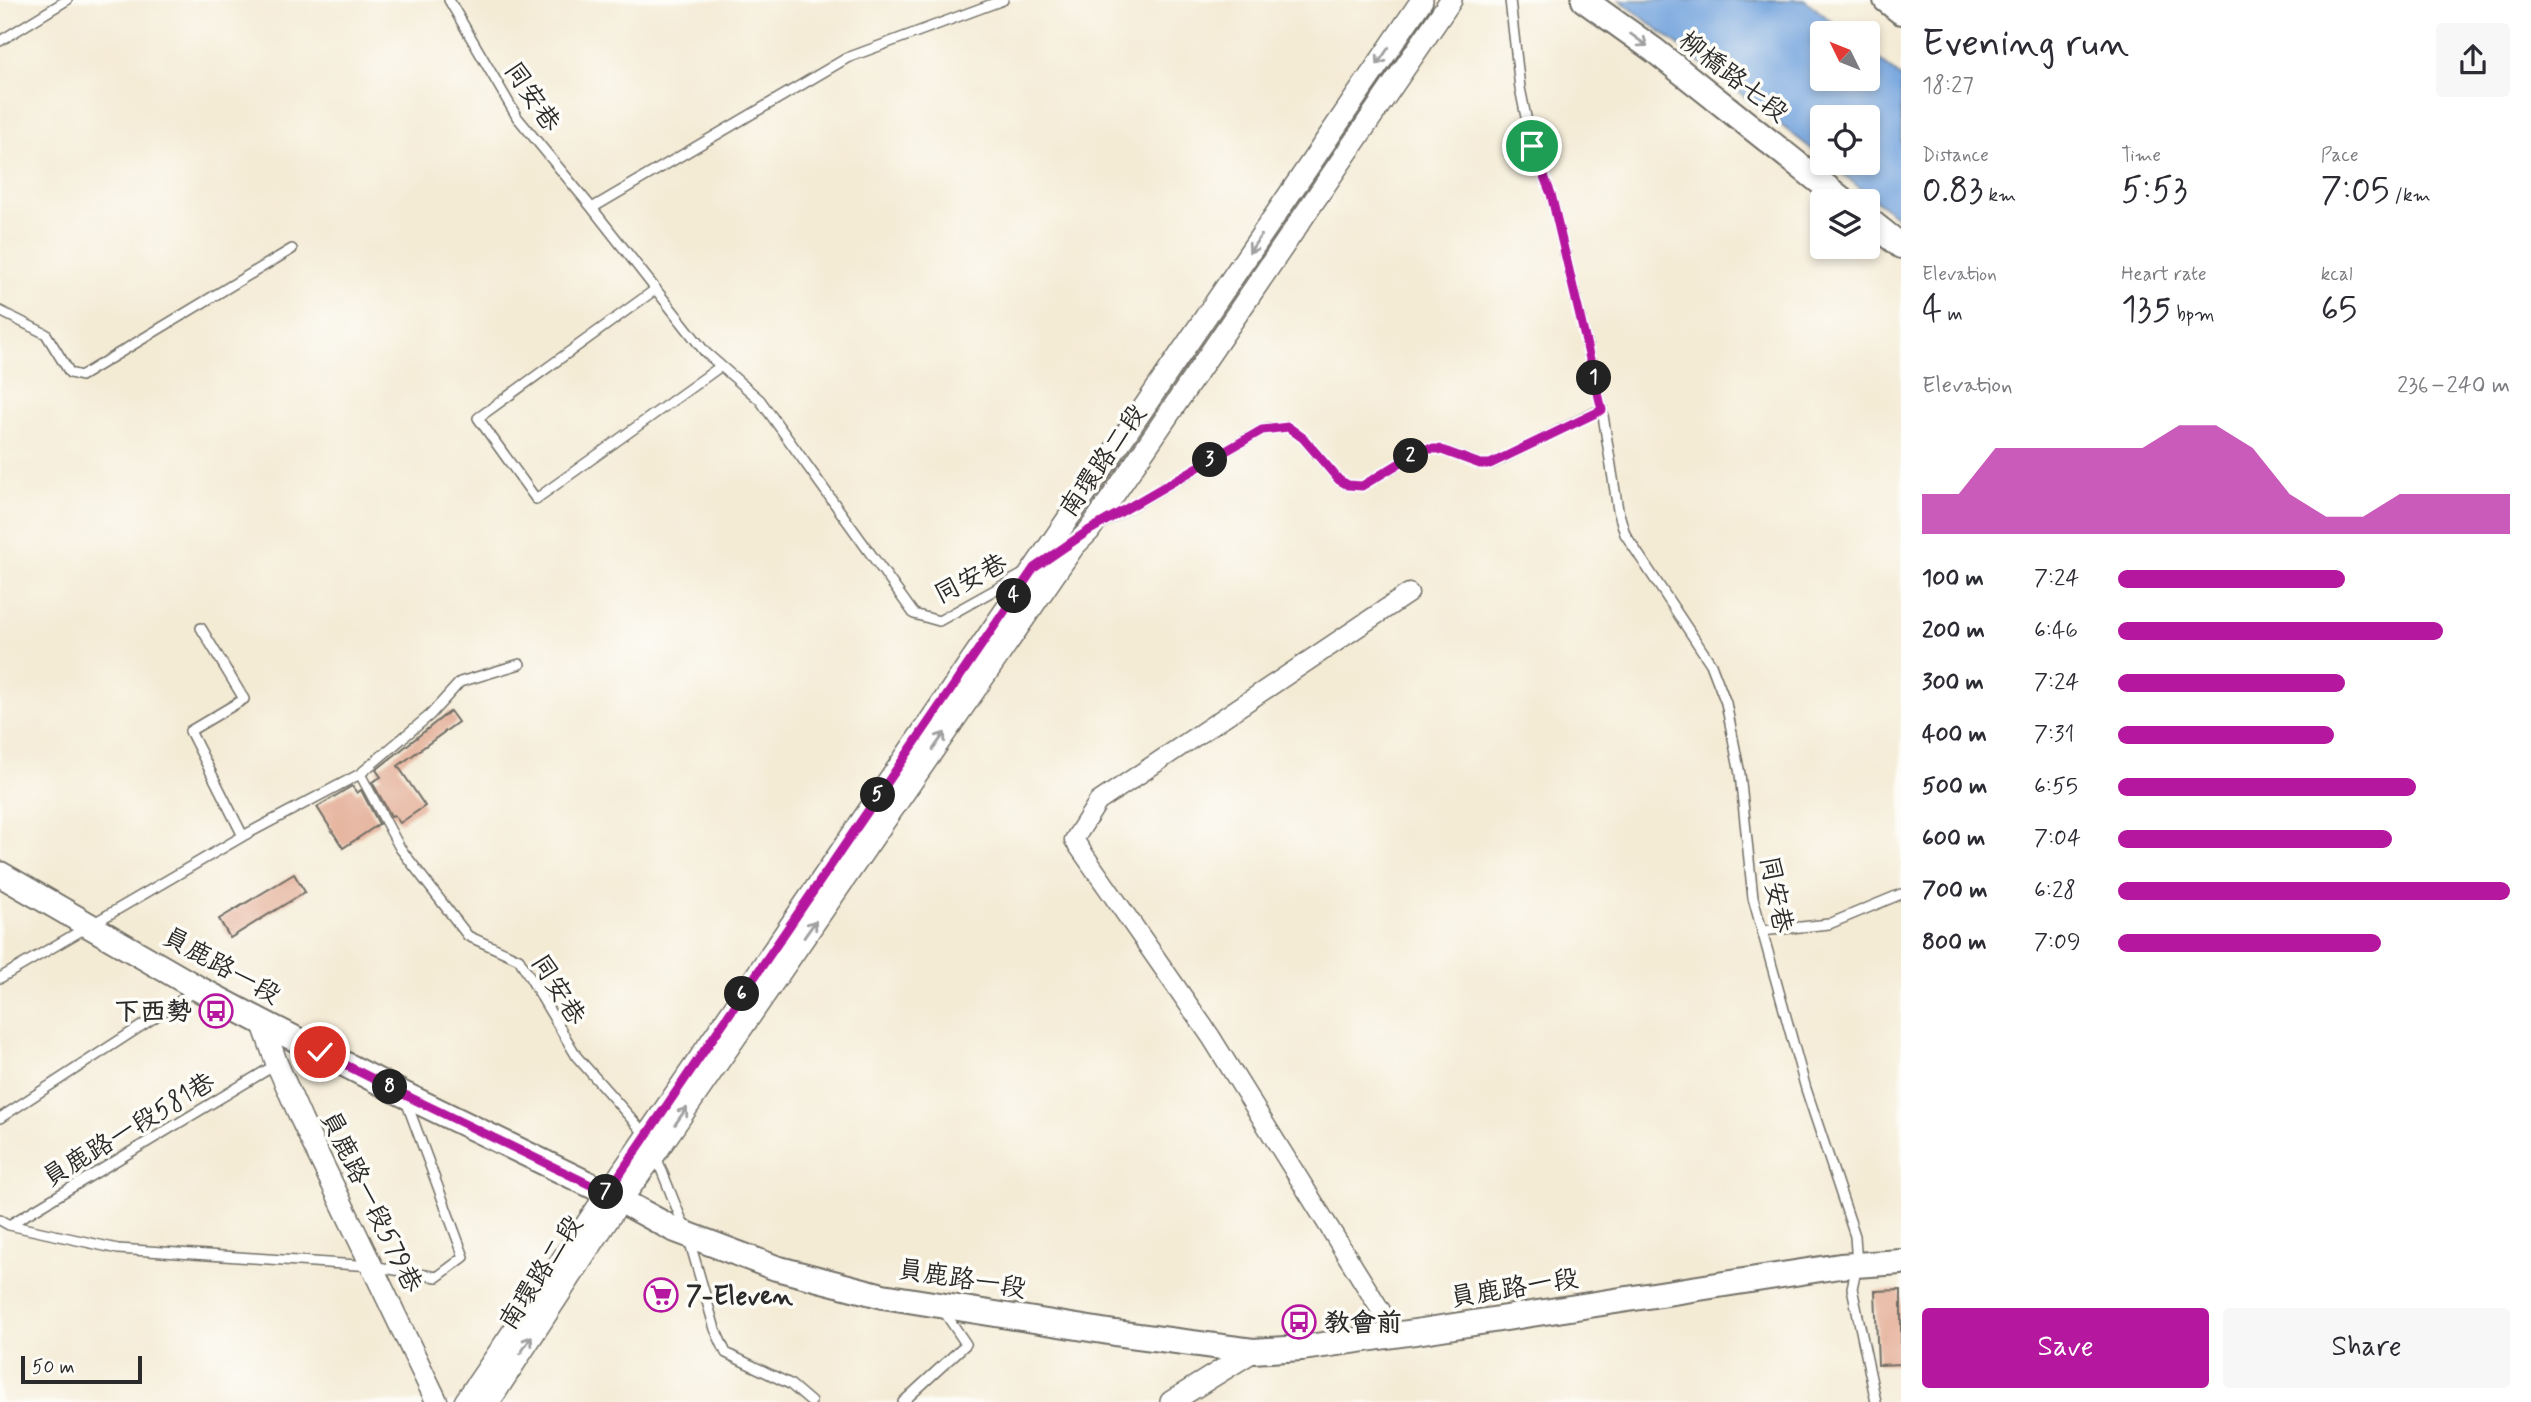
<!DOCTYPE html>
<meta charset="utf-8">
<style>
:root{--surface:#fff;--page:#f7f7f7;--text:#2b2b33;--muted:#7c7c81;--accent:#b5179e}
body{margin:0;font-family:Mynerve,"LXGW WenKai TC",sans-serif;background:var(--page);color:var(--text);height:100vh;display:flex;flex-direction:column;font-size:26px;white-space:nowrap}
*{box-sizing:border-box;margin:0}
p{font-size:23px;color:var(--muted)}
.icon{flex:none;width:38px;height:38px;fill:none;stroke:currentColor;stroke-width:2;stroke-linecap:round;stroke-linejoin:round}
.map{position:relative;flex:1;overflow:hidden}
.sheet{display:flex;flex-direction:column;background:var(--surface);width:630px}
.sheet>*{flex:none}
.needle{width:46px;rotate:313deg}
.controls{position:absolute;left:1810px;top:21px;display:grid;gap:14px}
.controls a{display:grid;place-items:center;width:70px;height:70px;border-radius:7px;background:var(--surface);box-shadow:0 4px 10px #0003;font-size:35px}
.scale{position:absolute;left:21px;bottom:18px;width:121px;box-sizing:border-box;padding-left:7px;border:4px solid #2b2b2b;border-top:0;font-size:19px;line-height:24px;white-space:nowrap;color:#2b2b2b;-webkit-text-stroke:5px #fdfcf7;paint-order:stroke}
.pin{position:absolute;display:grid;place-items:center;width:60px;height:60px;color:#fff;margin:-30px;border:4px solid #fff;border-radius:50%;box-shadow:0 2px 7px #0007}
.km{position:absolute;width:35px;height:35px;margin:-18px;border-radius:50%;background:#222;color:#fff;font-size:19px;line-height:35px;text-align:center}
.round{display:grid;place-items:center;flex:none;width:74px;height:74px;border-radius:7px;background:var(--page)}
.summary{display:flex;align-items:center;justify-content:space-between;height:119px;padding:0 21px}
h1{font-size:38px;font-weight:600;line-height:52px}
.metrics{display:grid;grid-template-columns:repeat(3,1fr);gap:10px;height:119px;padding:7px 21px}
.metrics div{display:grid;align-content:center}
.metrics b{font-size:35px;font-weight:600}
.metrics small{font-size:19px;font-weight:400}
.metrics p{font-size:19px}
.chart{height:196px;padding:14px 21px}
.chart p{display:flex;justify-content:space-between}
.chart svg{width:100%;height:126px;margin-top:7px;fill:var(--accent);opacity:.7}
.button{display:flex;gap:14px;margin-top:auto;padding:14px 21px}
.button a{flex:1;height:80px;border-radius:7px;background:var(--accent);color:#fff;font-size:28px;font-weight:600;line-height:80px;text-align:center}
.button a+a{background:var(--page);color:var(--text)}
ul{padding:0 21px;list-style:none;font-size:23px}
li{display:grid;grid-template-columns:112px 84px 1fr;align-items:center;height:52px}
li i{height:18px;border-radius:9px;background:var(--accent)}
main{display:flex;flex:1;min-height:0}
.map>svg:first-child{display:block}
</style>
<main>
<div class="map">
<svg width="1901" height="1402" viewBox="0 0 1901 1402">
<rect width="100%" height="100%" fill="#fdfcf7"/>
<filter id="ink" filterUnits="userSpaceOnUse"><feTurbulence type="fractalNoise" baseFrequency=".0143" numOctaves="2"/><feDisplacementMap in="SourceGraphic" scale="14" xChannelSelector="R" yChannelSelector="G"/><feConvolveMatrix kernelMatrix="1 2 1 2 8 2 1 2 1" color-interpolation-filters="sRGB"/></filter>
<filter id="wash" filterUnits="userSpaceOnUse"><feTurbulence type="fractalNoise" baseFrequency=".00686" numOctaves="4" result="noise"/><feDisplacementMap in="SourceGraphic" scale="28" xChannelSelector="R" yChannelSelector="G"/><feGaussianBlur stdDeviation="1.57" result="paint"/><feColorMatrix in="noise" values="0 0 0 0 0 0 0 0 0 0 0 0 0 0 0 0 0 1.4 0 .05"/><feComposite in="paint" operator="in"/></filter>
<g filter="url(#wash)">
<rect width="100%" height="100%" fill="#f4ebd5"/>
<path fill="#72a3dd" stroke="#4e6784" stroke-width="2" d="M1620,0h185l41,33h-24v46h45v-29l34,27v143l-73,-57h39v-46h-45v40z"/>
<g id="blocks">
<path fill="#e2a990" d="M450,711l8,11 -60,44 27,40 -25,17 -6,-8 -3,1 -19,-34 9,-5 -5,-7z
M352,786l5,7 4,-3 18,34 -36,24 -26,-41z
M294,874l11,18 -75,46 -11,-19z
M1901,1290v74l-23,1 -3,-74z"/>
</g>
</g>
<g filter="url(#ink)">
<use href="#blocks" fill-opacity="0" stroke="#716e66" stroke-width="2"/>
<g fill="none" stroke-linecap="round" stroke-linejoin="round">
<defs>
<path id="service" d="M449,0l68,117 75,91 113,144 55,48 154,214 25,7 86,-48
M1510,0l10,88 12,58 19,48 51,215 16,101 7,24 86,130 15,39 14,71 13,124 53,191 49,147 2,29 -5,23 24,114
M0,41l67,-41
M592,208l255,-150 156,-58
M656,289l-178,129 58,81 185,-133
M0,311l46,23 24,39 11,3 211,-127
M1101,524l161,-94 26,-3 15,11 36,42 9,5 14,1 61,-37h16l41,15h11l111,-55
M201,628l43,71 -54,32 53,105
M360,774l40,74 68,88 51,23 58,98 68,77
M1762,931l67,-7 72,-30
M0,978l243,-142 117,-62 70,-59 30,-33 60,-18
M0,1118l195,-127
M655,1154l33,82 27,93 11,24 64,31 21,18
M0,1220l9,5 268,-161
M9,1225l109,24 254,17 65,11 27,-20 -58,-156
M903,1402l63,-58 -23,-34"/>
<path id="minor" d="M1396,1335l-185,-298 -137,-197 24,-38 311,-209"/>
<path id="tertiary" d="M262,1022l15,42 25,57 135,281
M465,1402l957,-1402
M489,1402l131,-201 35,-47 419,-608 15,-15 362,-531
M1171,1402l82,-51"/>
<path id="secondary" d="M1584,0l70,50 190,151
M1886,0l15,12
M1867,219l34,27
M0,874l199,115 63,33 141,72 204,99 66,36 103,39 107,28 232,37 138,18 49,-3 120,-17 418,-65 61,-4"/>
</defs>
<use href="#service" stroke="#716e66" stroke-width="12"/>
<use href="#minor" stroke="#716e66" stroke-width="21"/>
<use href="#tertiary" stroke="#716e66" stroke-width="24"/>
<use href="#secondary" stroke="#716e66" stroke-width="28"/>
<use href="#service" stroke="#fff" stroke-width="9"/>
<use href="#minor" stroke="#fff" stroke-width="18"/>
<use href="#tertiary" stroke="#fff" stroke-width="21"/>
<use href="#secondary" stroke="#fff" stroke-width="24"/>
</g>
<defs><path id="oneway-shaft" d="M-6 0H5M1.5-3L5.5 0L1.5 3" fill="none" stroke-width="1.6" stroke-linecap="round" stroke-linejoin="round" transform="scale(1.75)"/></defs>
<g stroke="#a0a0a0">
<use href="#oneway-shaft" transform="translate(1639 40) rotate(36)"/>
<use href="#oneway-shaft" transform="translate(1383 56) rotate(124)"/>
<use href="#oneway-shaft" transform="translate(1255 244) rotate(124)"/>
<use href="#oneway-shaft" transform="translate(939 741) rotate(-55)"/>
<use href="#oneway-shaft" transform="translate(810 929) rotate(-55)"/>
<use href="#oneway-shaft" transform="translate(681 1116) rotate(-55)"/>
<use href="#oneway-shaft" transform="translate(526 1345) rotate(-57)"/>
</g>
</g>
<g fill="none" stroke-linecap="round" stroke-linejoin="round" filter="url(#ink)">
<defs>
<path id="route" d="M320,1052l83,42 204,99 427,-625 54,-37 174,-101 26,-3 15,11 36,42 9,5 14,1 61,-37h16l41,15h10l112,-54 -51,-216 -19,-48"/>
</defs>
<use href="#route" stroke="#fff" stroke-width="14"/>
<use href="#route" stroke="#b5179e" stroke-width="9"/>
</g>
<defs>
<symbol id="bus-ring" viewBox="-11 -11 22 22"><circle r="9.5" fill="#fdfcf7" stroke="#b5179e" stroke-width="1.5"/><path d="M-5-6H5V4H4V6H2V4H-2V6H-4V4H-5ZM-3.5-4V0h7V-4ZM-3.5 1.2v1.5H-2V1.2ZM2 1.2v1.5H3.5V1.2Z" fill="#b5179e"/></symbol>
<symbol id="supermarket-ring" viewBox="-11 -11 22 22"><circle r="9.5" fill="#fdfcf7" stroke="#b5179e" stroke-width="1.5"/><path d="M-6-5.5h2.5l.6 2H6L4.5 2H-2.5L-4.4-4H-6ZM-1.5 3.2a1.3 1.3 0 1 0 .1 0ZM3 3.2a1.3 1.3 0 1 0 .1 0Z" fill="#b5179e"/></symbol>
</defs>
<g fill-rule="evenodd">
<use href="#bus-ring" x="197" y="992" width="38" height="38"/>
<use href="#supermarket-ring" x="642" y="1276" width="38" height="38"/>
<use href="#bus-ring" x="1280" y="1303" width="38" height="38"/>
</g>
<g text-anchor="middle" stroke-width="7" stroke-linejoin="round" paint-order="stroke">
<g font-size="26" fill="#2b2b2b" stroke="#fdfcf7">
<text transform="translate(1734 76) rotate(38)" y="9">柳橋路七段</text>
<text transform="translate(533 96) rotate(56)" y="9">同安巷</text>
<text transform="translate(1102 460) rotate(-55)" y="9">南環路二段</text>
<text transform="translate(970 578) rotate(-27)" y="9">同安巷</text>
<text transform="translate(1777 894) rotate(79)" y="9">同安巷</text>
<text transform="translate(222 965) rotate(29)" y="9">員鹿路一段</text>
<text transform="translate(559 989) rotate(58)" y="9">同安巷</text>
<text transform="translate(128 1129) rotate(-31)" y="9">員鹿路一段581巷</text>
<text transform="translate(372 1201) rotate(64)" y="9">員鹿路一段579巷</text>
<text transform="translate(540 1272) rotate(-57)" y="9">南環路二段</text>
<text transform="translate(962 1278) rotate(9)" y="9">員鹿路一段</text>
<text transform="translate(1514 1287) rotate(-9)" y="9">員鹿路一段</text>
</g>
<g font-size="26" font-weight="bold" fill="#2b2b2b" stroke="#fdfcf7" text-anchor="start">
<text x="192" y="1020" text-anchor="end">下西勢</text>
<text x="686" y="1304">7-Eleven</text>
<text x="1324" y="1331">教會前</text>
</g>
</g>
</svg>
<div class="controls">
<a><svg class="needle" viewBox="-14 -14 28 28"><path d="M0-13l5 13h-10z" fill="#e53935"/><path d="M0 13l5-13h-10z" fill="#7c7c81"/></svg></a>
<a><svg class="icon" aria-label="locate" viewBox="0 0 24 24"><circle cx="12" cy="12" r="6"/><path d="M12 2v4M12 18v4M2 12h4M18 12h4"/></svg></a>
<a><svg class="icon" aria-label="layers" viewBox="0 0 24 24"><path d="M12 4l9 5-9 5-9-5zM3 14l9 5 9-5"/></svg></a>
</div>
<div class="scale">50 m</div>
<div class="pin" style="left:1532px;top:146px;background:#1e9e55"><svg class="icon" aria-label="arrive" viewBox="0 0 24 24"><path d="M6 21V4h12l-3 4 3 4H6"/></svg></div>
<div class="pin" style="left:320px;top:1052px;background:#d93025"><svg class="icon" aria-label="check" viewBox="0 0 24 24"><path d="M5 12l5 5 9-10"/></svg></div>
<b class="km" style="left:1594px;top:378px">1</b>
<b class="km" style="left:1411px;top:456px">2</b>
<b class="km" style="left:1210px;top:460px">3</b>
<b class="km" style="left:1014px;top:596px">4</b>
<b class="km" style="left:878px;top:795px">5</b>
<b class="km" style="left:742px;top:994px">6</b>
<b class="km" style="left:606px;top:1192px">7</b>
<b class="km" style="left:390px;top:1087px">8</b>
</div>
<section class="sheet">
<div class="summary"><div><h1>Evening run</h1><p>18:27</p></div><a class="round"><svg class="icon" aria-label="share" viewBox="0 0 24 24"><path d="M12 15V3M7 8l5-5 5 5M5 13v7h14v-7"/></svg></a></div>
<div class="metrics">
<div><p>Distance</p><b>0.83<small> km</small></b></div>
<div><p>Time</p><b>5:53</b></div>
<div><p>Pace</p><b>7:05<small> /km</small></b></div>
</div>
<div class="metrics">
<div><p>Elevation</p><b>4<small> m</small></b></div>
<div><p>Heart rate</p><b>135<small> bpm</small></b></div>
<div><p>kcal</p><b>65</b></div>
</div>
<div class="chart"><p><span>Elevation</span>236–240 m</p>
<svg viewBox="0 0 160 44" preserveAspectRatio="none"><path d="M0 44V30L10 30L20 14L30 14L40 14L50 14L60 14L70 6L80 6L90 14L100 30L110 38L120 38L130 30L140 30L150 30L160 30V44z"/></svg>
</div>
<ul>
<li><b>100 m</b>7:24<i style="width:58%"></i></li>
<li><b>200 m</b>6:46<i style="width:83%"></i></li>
<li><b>300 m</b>7:24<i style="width:58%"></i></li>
<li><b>400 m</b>7:31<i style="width:55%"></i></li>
<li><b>500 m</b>6:55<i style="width:76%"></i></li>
<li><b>600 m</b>7:04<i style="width:70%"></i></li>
<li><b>700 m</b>6:28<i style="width:100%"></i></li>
<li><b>800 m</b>7:09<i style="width:67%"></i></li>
</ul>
<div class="button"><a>Save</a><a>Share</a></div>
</section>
</main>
